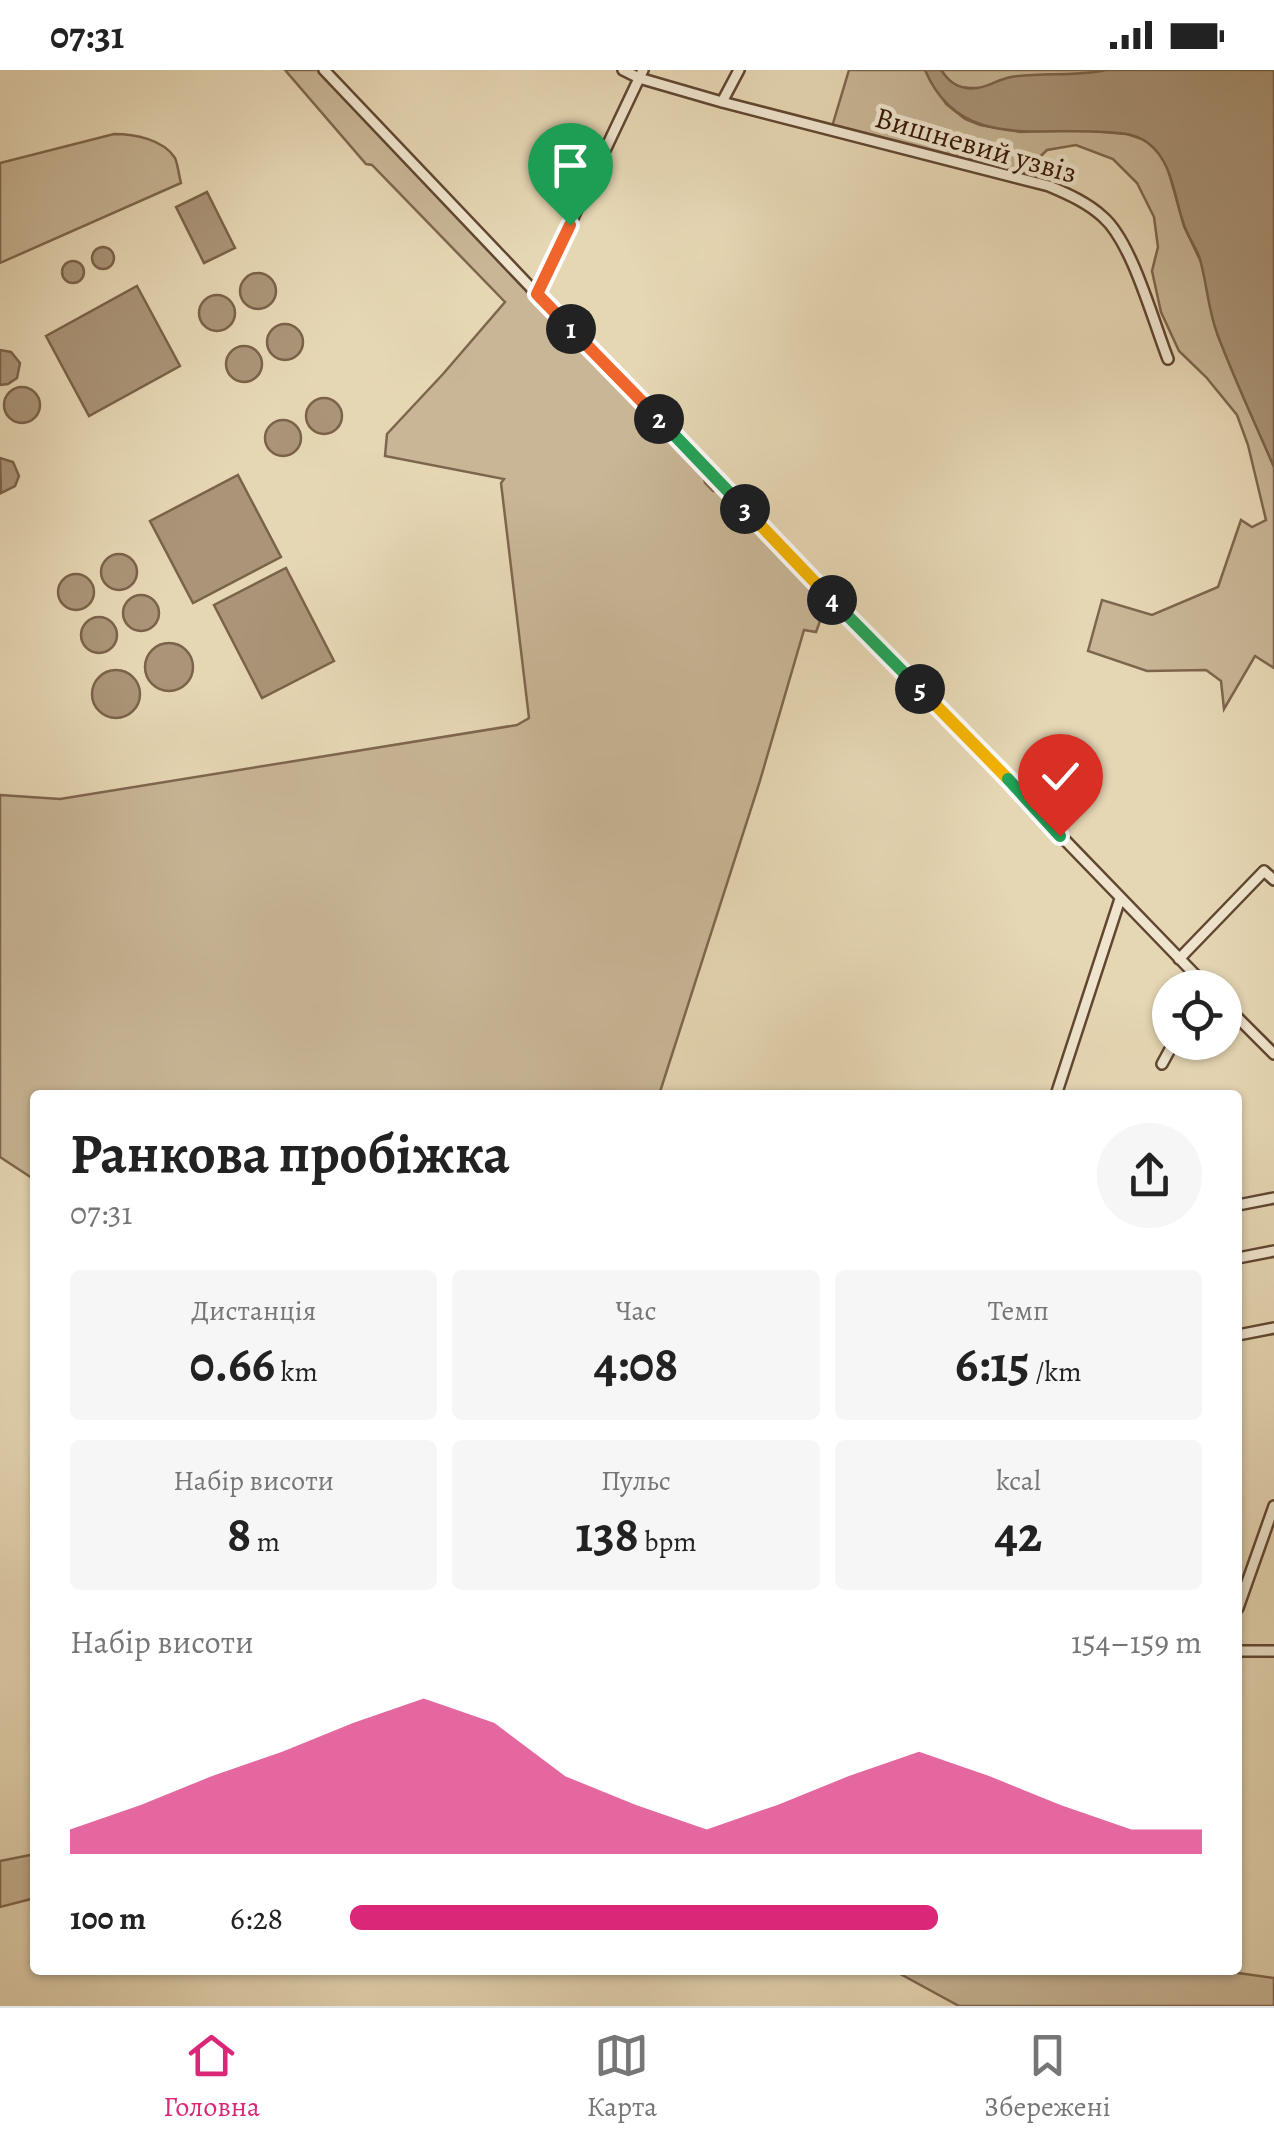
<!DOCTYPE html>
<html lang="uk">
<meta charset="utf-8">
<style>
:root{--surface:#fff;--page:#f6f6f6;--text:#222;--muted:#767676;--line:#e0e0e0;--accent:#db2777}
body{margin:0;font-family:Alegreya,serif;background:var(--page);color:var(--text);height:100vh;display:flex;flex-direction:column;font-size:38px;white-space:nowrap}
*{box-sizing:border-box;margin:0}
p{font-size:32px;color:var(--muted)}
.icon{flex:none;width:55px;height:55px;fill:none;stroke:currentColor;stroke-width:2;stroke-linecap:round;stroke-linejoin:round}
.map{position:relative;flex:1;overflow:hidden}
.side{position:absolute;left:30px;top:1020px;width:1212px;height:885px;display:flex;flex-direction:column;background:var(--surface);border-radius:10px;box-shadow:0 2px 8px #0004}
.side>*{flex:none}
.tools{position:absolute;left:1152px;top:900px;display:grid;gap:20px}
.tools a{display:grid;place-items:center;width:90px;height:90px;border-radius:50%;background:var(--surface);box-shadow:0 2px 8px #0004;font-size:50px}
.pin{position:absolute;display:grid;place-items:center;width:85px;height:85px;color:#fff;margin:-102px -42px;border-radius:50% 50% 50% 0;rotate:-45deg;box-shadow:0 0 10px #0007}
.pin .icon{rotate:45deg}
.km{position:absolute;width:50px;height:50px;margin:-25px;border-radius:50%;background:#222;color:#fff;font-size:28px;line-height:50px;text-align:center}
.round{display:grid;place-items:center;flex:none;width:105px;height:105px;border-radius:52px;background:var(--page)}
.summary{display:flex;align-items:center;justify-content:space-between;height:170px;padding:0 40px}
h1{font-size:55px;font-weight:600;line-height:75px}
.stats{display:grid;grid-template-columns:repeat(3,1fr);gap:15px;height:170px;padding:10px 40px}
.stats div{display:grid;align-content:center;border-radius:10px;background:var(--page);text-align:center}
.stats b{font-size:50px;font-weight:600}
.stats small{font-size:28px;font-weight:400}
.stats p{font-size:28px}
.chart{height:280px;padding:20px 40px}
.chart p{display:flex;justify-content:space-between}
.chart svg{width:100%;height:180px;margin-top:10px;fill:var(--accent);opacity:.7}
ul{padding:0 40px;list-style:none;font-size:32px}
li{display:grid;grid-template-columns:160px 120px 1fr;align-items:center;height:75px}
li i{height:25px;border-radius:12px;background:var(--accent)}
.status{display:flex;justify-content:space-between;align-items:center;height:70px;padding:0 50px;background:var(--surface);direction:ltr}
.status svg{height:28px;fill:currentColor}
.tabs{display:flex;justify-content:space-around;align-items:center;height:140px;border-top:2px solid var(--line);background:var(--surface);font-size:28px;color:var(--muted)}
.tabs a{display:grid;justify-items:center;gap:5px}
.tabs .current{color:var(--accent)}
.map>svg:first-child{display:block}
</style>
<div class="status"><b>07:31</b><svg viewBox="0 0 49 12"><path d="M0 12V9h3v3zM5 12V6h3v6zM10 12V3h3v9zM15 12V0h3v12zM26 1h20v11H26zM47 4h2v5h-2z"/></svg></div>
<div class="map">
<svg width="1274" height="1936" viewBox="0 0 1274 1936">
<rect width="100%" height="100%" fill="#e6d7b4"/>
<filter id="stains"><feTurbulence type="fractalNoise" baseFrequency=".002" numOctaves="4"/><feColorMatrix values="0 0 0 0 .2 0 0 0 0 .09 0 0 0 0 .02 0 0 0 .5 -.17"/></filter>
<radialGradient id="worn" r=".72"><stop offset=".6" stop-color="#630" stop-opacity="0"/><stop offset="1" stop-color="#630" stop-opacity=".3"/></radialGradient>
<path fill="#c8b696" stroke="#7e664e" stroke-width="2.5" d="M285,0h40l171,189 207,214 2,10 8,8h8l105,114 -10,27 -12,-2 -45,154 -100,311h-624v85l-35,-23v-362l60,4 457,-74 12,-7 -28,-235 3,-4 -119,-23 2,-22 56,-60 62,-72 -133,-137 -6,-1z
M849,0h76l21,34 19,15 15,6 41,7 48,-3 58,5 18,6 16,14 6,12 17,60 17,36 17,74 56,131v201l-19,-12 -31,53 -3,-28 -15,-11 -59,1 -59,-20 14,-51 50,15 66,-28 23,-67 11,7 14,-7 -18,-75 -11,-30 -31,-38 -27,-26 -18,-39 -9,-41 6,-24 -4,-30 -17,-34 -24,-24 -37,-14 -29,5 -29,28 -187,-48z
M941,0h165c-26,6 -127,24 -148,16 -8,-3 -12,-9 -17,-16z
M114,64c20,0 49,5 61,24 3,7 4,18 6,25l-181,80v-100z
M35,1784v44l-35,9v-46z
M893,1900h324l57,8v28h-315z"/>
<path fill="#aa9578" stroke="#7b624a" stroke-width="2.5" d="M925,0h16c7,10 13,16 25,18 17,3 29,-8 45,-11 32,-5 64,0 95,-7h168v397c-19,-44 -40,-88 -57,-134 -9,-24 -10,-49 -17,-74 -4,-12 -12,-22 -16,-34 -10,-28 -11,-63 -36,-82 -13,-10 -28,-10 -44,-11 -69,-5 -145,18 -179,-62z
M207,122l28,56 -31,15 -28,-56z
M92 188a11 11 0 1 1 22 0a11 11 0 1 1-22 0Z
M62 202a11 11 0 1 1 22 0a11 11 0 1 1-22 0Z
M240 221a18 18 0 1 1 36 0a18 18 0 1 1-36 0Z
M137,216l43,80 -91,50 -43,-80z
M199 243a18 18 0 1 1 36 0a18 18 0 1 1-36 0Z
M267 272a18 18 0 1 1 36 0a18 18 0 1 1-36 0Z
M226 294a18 18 0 1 1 36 0a18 18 0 1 1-36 0Z
M0,280l11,2 9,11 -3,15 -9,6 -8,1z
M4 335a18 18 0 1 1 36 0a18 18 0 1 1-36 0Z
M306 346a18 18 0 1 1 36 0a18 18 0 1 1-36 0Z
M265 368a18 18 0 1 1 36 0a18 18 0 1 1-36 0Z
M0,388l13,4 6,14 -4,10 -14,7z
M238,405l43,82 -88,46 -43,-82z
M101 502a18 18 0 1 1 36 0a18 18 0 1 1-36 0Z
M286,498l48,93 -72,37 -48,-93z
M58 522a18 18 0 1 1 36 0a18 18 0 1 1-36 0Z
M123 543a18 18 0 1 1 36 0a18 18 0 1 1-36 0Z
M81 565a18 18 0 1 1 36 0a18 18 0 1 1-36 0Z
M145 597a24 24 0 1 1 48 0a24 24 0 1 1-48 0Z
M92 624a24 24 0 1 1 48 0a24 24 0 1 1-48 0Z"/>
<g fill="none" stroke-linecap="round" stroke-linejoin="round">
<defs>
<path id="minor" d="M324,0l213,224 671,694
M623,0l16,8 83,24 327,84c19,8 39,17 54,31 29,25 50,104 65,142
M722,32l17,-32
M537,224l106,-224
M1179,889l85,-88 10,9
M1225,935l49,49
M1162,994l12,-22
M1056,1025l64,-196
M1238,1135l36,-7
M1238,1188l36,-7
M1238,1265l36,-7
M1238,1538l36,-102
M1238,1581h36"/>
</defs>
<use href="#minor" stroke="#614631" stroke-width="14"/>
<use href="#minor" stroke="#efe5ce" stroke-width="9"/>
</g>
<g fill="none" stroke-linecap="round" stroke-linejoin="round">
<defs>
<path id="split-1" d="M570,155l-33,69 34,35"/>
<path id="split-2" d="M571,259l88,90"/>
<path id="split-3" d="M659,349l86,90"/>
<path id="split-4" d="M745,439l87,91"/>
<path id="split-5" d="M832,530l88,89"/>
<path id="split-6" d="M920,619l88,90"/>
<path id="split-7" d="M1008,709l52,57"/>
</defs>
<use href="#split-1" stroke="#fff" stroke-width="20"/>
<use href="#split-2" stroke="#fff" stroke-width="20"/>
<use href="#split-3" stroke="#fff" stroke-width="20"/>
<use href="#split-4" stroke="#fff" stroke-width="20"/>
<use href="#split-5" stroke="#fff" stroke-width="20"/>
<use href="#split-6" stroke="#fff" stroke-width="20"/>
<use href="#split-7" stroke="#fff" stroke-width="20"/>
<use href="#split-1" stroke="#f0652b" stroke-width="12"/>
<use href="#split-2" stroke="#f0652b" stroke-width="12"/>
<use href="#split-3" stroke="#22a559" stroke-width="12"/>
<use href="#split-4" stroke="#f5b400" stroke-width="12"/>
<use href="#split-5" stroke="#22a559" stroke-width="12"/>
<use href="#split-6" stroke="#f5b400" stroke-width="12"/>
<use href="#split-7" stroke="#22a559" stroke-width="12"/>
</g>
<g text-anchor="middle" stroke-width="9" stroke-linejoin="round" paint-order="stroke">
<g font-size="30" fill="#351605" stroke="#efe5ce">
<text transform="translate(976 75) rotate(16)" y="10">Вишневий узвіз</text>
</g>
</g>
<rect width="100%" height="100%" filter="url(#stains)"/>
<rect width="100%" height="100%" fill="url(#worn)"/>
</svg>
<div class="tools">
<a><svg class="icon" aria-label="locate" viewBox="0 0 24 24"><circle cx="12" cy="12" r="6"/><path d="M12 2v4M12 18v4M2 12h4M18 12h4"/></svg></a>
</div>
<div class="pin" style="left:570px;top:155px;background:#1e9e55"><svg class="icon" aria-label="arrive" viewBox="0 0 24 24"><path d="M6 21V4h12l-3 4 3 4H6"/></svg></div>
<div class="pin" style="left:1060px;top:766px;background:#d93025"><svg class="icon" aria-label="check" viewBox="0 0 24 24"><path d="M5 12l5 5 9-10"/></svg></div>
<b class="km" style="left:571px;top:259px">1</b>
<b class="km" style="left:659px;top:349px">2</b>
<b class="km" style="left:745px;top:439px">3</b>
<b class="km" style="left:832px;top:530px">4</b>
<b class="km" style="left:920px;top:619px">5</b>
<section class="side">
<div class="summary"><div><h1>Ранкова пробіжка</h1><p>07:31</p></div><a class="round"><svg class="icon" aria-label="share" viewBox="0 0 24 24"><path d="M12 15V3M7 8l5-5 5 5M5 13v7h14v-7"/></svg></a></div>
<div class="stats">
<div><p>Дистанція</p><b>0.66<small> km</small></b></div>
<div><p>Час</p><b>4:08</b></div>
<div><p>Темп</p><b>6:15<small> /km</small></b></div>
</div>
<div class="stats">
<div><p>Набір висоти</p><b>8<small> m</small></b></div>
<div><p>Пульс</p><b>138<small> bpm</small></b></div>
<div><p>kcal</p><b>42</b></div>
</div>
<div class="chart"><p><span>Набір висоти</span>154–159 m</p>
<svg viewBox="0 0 160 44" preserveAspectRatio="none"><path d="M0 44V38L10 32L20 25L30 19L40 12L50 6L60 12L70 25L80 32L90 38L100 32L110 25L120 19L130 25L140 32L150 38L160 38V44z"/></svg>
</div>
<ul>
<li><b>100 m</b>6:28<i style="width:69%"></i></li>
</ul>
</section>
</div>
<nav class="tabs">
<a class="current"><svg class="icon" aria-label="home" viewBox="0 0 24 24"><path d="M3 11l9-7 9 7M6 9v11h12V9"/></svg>Головна</a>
<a><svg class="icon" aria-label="map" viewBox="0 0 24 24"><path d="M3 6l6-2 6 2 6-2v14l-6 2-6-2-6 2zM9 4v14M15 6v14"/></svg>Карта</a>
<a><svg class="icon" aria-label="saved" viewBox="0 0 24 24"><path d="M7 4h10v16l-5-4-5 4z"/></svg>Збережені</a>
</nav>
